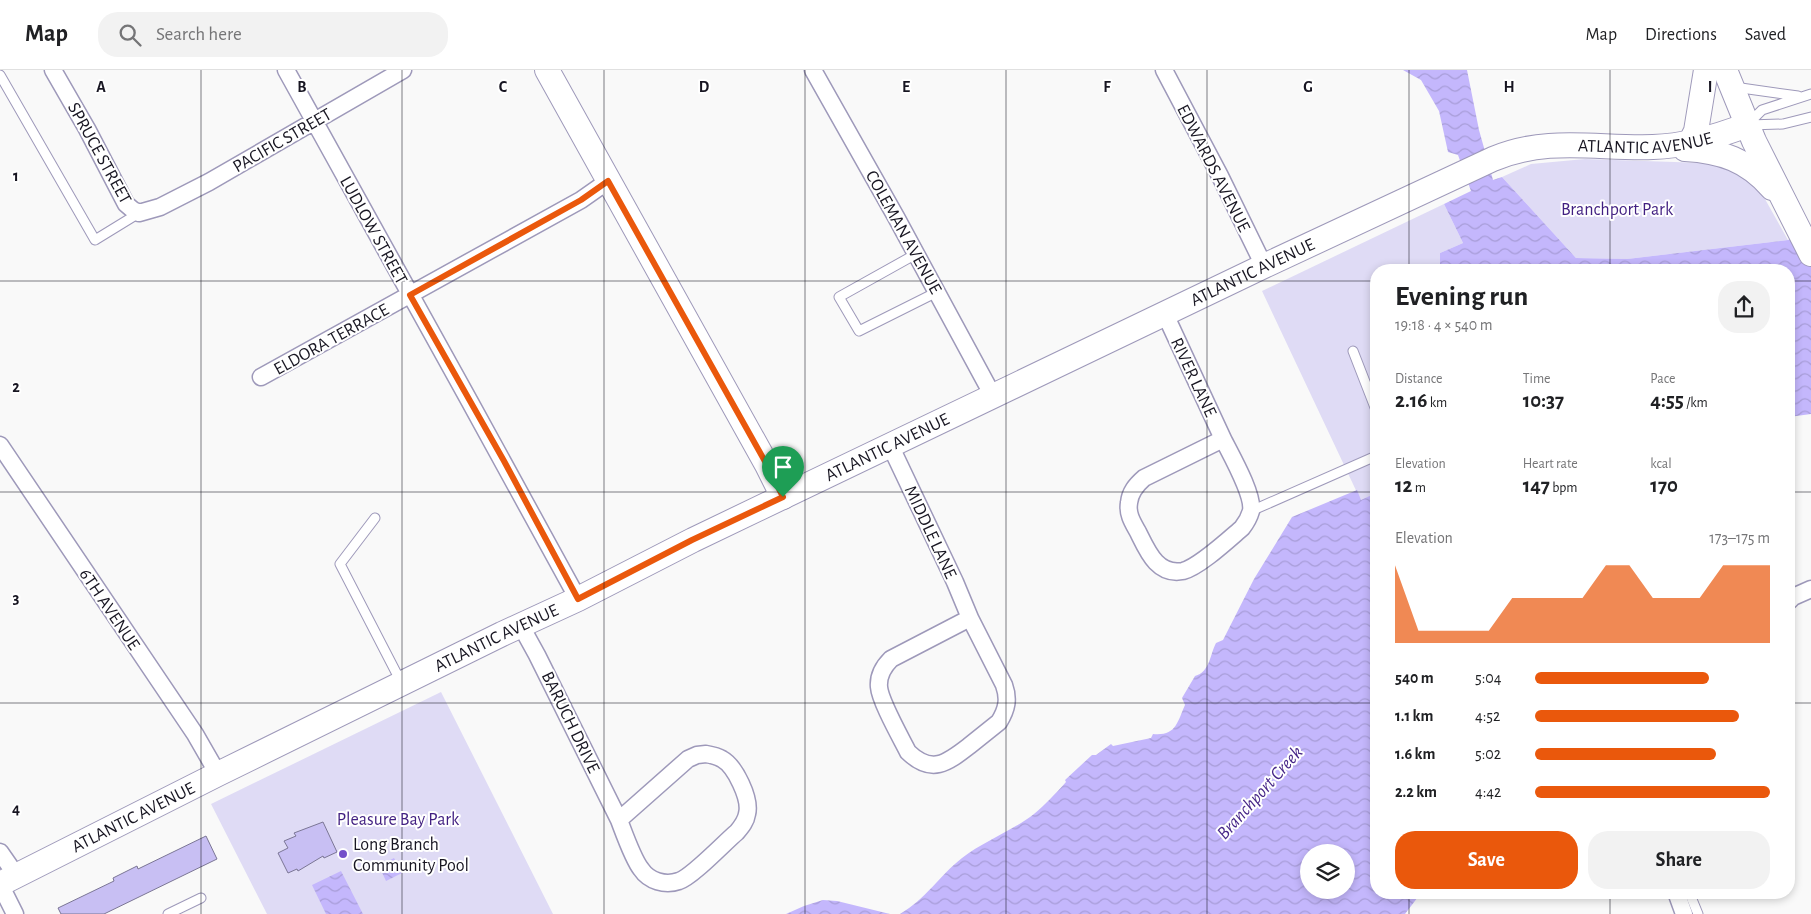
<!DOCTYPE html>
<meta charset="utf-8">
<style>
:root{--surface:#fff;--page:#f2f2f2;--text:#202124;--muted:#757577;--line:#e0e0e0;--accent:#ea580c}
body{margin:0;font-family:"Alegreya Sans",sans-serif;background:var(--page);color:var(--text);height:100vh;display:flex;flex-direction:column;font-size:19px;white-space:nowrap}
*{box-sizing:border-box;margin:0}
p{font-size:16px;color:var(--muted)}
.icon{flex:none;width:28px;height:28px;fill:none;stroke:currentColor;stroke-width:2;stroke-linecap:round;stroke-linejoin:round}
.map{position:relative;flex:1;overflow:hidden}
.panel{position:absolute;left:1370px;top:194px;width:425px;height:635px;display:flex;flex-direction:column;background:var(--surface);border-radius:20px;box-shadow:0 2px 8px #0003}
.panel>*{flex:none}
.buttons{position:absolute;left:1300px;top:774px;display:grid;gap:10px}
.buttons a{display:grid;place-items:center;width:55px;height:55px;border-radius:50%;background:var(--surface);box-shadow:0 2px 8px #0003;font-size:25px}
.pin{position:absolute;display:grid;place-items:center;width:42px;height:42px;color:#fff;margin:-51px -21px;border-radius:50% 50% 50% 0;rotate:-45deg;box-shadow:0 0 5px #0007}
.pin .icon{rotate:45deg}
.round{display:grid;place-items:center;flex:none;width:52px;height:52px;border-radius:20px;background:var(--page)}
.head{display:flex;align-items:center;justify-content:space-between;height:85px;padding:0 25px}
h1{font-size:28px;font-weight:700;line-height:38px}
.metrics{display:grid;grid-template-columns:repeat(3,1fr);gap:8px;height:85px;padding:5px 25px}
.metrics div{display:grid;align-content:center}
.metrics b{font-size:21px;font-weight:700}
.metrics small{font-size:14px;font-weight:400}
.metrics p{font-size:14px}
.chart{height:140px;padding:10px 25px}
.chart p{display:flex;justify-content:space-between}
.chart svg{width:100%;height:90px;margin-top:5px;fill:var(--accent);opacity:.7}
.button{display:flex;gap:10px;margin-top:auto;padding:10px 25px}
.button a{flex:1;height:58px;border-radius:20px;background:var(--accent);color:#fff;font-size:20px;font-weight:700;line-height:58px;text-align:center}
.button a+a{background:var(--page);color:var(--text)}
ul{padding:0 25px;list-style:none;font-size:16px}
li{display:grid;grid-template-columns:80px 60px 1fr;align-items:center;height:38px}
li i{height:12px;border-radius:6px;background:var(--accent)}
header{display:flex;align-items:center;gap:30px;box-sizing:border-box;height:70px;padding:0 25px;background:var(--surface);border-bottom:1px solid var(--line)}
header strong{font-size:24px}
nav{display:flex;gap:28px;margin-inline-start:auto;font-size:18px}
.search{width:350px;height:45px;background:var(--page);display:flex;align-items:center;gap:12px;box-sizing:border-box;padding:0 18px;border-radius:20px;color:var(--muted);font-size:19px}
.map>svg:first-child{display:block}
</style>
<header>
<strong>Map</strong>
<div class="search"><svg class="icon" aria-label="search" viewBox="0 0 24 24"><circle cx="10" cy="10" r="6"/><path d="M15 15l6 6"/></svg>Search here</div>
<nav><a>Map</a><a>Directions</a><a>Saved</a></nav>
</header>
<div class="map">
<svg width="1811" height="844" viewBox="0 0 1811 844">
<defs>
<pattern id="water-waves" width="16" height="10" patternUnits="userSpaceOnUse" patternTransform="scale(1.25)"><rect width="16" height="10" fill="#c4b7fc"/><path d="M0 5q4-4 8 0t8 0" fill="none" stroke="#a89dd8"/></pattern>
</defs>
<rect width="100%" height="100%" fill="#f9f9f9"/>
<path fill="#dfdbf5" d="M1585,89l119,4 28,6 29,23 27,48 -161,19 -51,-1 -74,-81 29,-13z
M1444,134l19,39 -23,10v17h-64v223l-15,8 -99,-210z
M441,622l112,222h-286l-56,-110z"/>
<path fill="url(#water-waves)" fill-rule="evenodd" d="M1403,0h64l12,60 14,50 9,-3 74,81 51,1 161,-19 23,-11v185l-22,3v-147h-349v-17l23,-10 -19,-39 27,-13 -13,-36 -10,-3 -9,-41 -18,-31z
M1357,420l4,10 15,-7v399l45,1 -16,21h-505c26,-15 39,-38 62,-56 22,-17 50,-27 72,-44 11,-9 22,-21 32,-32l-1,-2 27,-25h4l15,-11 2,2 38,-8 2,-4c23,2 24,-11 32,-29l-3,-7 13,-22c15,-4 15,-22 21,-33l7,-3 31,-61 38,-62zM1309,782h37v38h-37z
M394,788l8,15 -16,8 -7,-15z
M341,801l22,43h-37l-14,-29z
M823,830l14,1 53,13h-104l18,-8z"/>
<path fill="#c8bff3" stroke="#7b7695" d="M323,752l14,30 -13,6 -1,-2 -25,15 -1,-2 -9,4 -10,-20 10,-5 -4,-7 12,-5 -2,-3z
M206,766l11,23 -113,55h-43l-3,-6 56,-27 -1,-3 24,-12 1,3z"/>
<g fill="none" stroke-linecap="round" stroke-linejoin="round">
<defs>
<path id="lane" d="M0,5l95,165 44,-27
M1734,17l64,9
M1749,53l13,-13 49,-16
M1749,55l34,-1 28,-7
M916,184l-77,43 20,34 78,-39
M1353,281l23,59
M1251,441l125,-55
M375,448l-35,46 61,118
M1689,822l9,22
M168,844l33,-16"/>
<path id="street" d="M53,0l34,59 39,75 7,6 6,3 21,-6 49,-25 194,-112
M286,0c97,176 196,352 292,529
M813,0l83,147 97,179
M1164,0l56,106 44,90
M1165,244l58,125
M261,307l320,-177 27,-19
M1223,369c8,16 31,56 28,72 -2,7 -5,12 -9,17 -14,12 -43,39 -59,43 -26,5 -36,-21 -45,-39 -5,-9 -11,-18 -9,-29 1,-11 7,-18 15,-25z
M0,375l195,289 23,40
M890,375l65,137 15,36
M1789,531l4,-4 18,-8
M970,548l34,67c5,14 3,24 -5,37 -10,8 -20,16 -30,24 -22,17 -37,29 -61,6 -7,-14 -28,-51 -29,-65 -1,-11 4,-20 12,-28z
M521,556l16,29 82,165
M706,684c6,1 11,2 16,5 13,7 29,40 25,55 -1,7 -5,12 -10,18 -12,10 -45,45 -58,49 -14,5 -30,0 -38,-12 -8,-10 -17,-36 -22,-49l69,-61 9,-4z
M0,782l16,23
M0,814l15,30
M1676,822l8,22"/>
<g id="secondary">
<path d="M547,0l220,395 16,32"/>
<path d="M1725,0l29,71 57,113"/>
<path d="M1690,73l6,-12 10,-61"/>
<path d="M1685,79c36,2 63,11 87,39"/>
<path id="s1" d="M0,814l218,-110 284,-140 76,-35 115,-59 571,-274 229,-107c54,-23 105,-10 160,-12 33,-1 63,-10 94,-22"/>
</g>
</defs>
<use href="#lane" stroke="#9e99ba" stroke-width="11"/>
<use href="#street" stroke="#9e99ba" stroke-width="19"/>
<use href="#secondary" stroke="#9e99ba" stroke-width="26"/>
<use href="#lane" stroke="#fff" stroke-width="9"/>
<use href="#street" stroke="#fff" stroke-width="16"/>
<use href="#secondary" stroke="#fff" stroke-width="24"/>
</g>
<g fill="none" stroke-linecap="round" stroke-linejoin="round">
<defs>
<path id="route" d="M608,111l159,284 16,32 -91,43 -114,59 -74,-138 -94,-166 171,-95z"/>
</defs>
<use href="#route" stroke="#fff" stroke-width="10"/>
<use href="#route" stroke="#ea580c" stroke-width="6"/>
</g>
<path fill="none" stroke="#181622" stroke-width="1" stroke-opacity="0.55" d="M201,0v844M402,0v844M604,0v844M805,0v844M1006,0v844M1207,0v844M1409,0v200M1610,0v200M0,211h1376M1789,211h22M0,422h1376M1789,422h22M0,633h1376M1789,633h22M1409,822v22M1610,822v22"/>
<circle fill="#734fc9" stroke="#fff" stroke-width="2" cx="343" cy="784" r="5"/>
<g text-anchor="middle" stroke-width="4" stroke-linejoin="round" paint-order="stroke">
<g font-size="18" fill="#181622" stroke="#fff">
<text dy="6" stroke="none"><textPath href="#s1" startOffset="1814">ATLANTIC AVENUE</textPath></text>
<text transform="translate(282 70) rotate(-30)" y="6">PACIFIC STREET</text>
<text transform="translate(100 83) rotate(61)" y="6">SPRUCE STREET</text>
<text transform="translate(1214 98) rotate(63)" y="6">EDWARDS AVENUE</text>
<text transform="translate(374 160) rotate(61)" y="6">LUDLOW STREET</text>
<text transform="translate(904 162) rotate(61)" y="6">COLEMAN AVENUE</text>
<text dy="6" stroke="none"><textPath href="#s1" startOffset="1394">ATLANTIC AVENUE</textPath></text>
<text transform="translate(331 269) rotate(-29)" y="6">ELDORA TERRACE</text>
<text transform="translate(1194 307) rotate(65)" y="6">RIVER LANE</text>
<text dy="6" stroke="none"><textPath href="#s1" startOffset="989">ATLANTIC AVENUE</textPath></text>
<text transform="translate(931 462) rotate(65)" y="6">MIDDLE LANE</text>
<text transform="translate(110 539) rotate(56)" y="6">6TH AVENUE</text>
<text dy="6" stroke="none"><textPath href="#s1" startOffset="554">ATLANTIC AVENUE</textPath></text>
<text transform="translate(571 652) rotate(64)" y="6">BARUCH DRIVE</text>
<text dy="6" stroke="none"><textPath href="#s1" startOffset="149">ATLANTIC AVENUE</textPath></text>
</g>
<g font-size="18" fill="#411f81" stroke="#fff">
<text x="1617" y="145">Branchport Park</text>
<text x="398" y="755">Pleasure Bay Park</text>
</g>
<g font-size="18" fill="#181622" stroke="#fff" text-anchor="start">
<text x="353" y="780">Long Branch<tspan x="353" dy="21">Community Pool</tspan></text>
</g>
<g font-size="19" font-style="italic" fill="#472788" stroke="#fff">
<text transform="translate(1259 722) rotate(-48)" y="7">Branchport Creek</text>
</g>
</g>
<g font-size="16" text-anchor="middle" font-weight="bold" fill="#181622" stroke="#fff" stroke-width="4" stroke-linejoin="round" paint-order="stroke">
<text x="101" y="22">A</text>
<text x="302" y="22">B</text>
<text x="503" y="22">C</text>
<text x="704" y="22">D</text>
<text x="906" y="22">E</text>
<text x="1107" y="22">F</text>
<text x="1308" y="22">G</text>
<text x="1509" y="22">H</text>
<text x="1710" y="22">I</text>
<text x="16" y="111">1</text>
<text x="16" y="322">2</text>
<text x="16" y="533">3</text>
<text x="16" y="744">4</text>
</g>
</svg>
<div class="buttons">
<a><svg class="icon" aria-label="layers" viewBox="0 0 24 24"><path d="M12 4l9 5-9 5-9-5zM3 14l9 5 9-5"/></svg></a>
</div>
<div class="pin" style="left:783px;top:427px;background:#1e9e55"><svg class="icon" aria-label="arrive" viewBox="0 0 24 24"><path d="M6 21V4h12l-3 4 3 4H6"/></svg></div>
<section class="panel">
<div class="head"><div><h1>Evening run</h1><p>19:18 · 4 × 540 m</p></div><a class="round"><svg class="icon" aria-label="share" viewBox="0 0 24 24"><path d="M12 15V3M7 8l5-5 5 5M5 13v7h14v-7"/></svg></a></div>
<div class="metrics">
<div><p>Distance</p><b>2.16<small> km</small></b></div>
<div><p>Time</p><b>10:37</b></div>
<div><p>Pace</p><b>4:55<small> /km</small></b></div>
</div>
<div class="metrics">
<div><p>Elevation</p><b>12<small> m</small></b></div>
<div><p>Heart rate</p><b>147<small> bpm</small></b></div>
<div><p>kcal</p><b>170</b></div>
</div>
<div class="chart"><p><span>Elevation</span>173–175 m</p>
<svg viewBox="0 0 160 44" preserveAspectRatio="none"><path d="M0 44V6L10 38L20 38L30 38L40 38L50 22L60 22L70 22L80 22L90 6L100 6L110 22L120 22L130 22L140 6L150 6L160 6V44z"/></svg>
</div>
<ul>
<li><b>540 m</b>5:04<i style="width:74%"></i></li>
<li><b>1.1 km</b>4:52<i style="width:87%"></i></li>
<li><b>1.6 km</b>5:02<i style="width:77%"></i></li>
<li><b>2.2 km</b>4:42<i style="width:100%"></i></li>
</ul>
<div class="button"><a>Save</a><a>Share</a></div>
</section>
</div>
